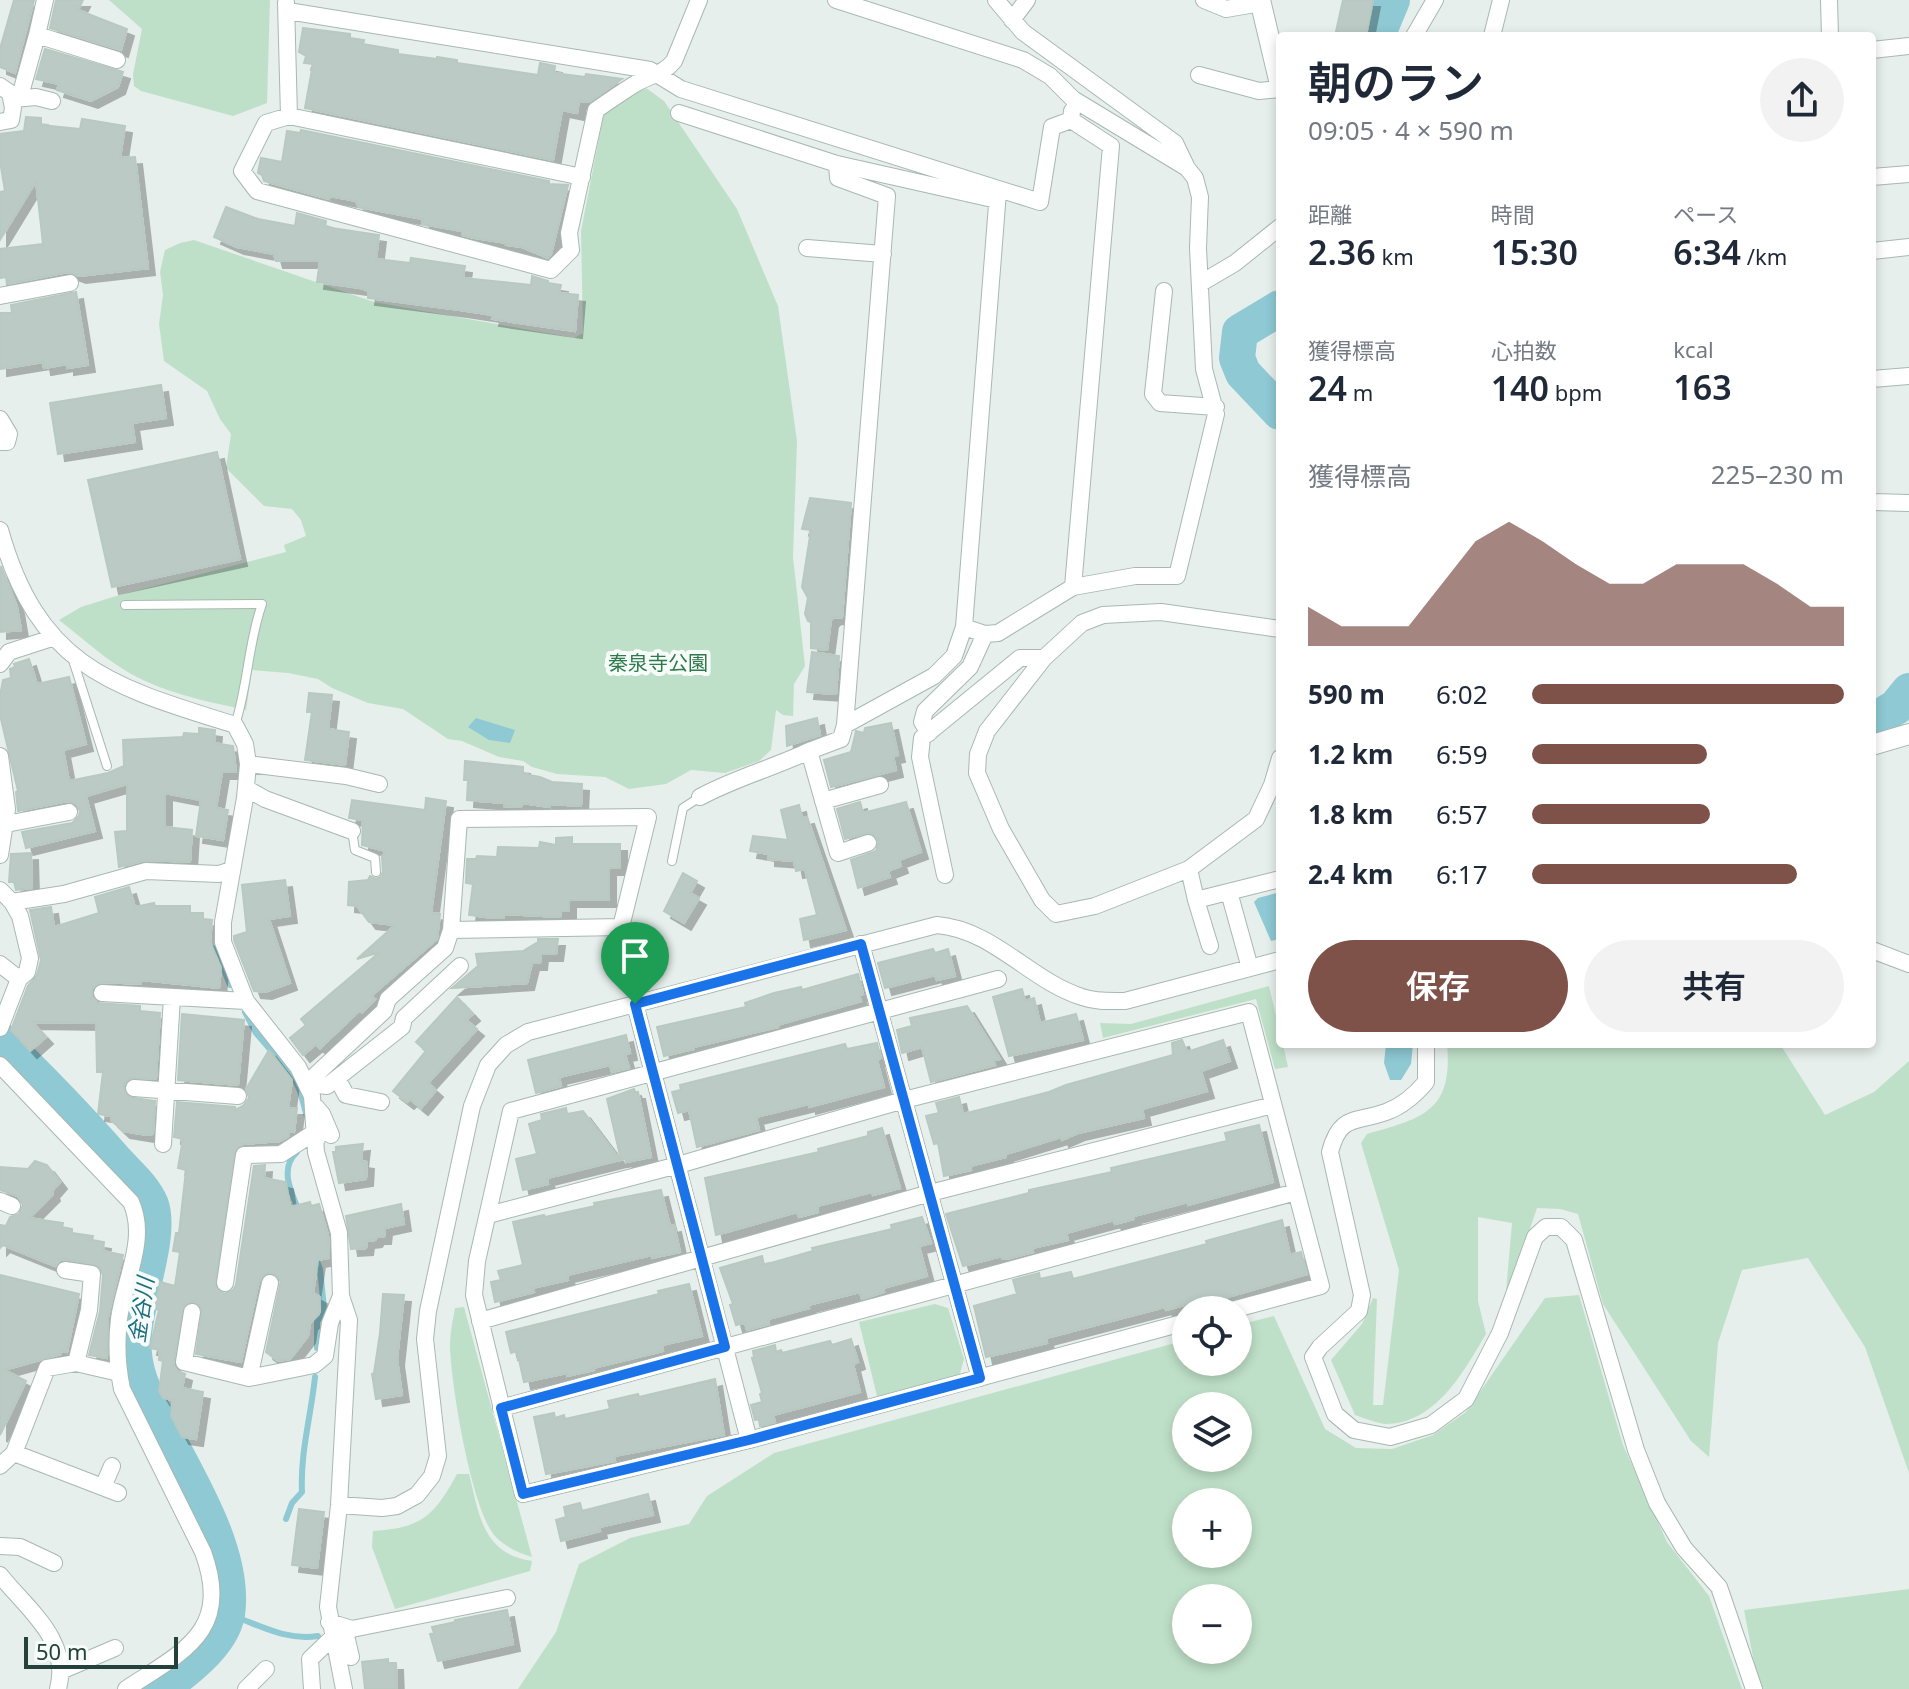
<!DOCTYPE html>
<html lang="ja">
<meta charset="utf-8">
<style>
:root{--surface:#fff;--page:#f2f2f3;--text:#1f2937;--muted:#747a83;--accent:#7f5249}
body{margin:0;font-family:"Noto Sans","Noto Sans JP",sans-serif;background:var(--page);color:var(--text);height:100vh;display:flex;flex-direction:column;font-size:30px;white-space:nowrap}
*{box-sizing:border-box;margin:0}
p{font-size:26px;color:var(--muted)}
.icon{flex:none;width:44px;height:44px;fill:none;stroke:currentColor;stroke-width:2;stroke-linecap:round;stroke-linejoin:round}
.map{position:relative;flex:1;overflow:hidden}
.panel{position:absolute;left:1276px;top:32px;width:600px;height:1016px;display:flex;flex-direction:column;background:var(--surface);border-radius:8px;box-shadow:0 4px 12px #0003}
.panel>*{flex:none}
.controls{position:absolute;left:1172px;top:1296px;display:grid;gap:16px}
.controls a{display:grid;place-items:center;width:80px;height:80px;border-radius:50%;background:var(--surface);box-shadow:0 4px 12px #0003;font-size:40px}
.scale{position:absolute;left:24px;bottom:20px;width:154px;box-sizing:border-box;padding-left:8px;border:4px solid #24423a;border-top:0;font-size:22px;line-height:28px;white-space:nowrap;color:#24423a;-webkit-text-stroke:6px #f7fbf9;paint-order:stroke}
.pin{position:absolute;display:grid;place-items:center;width:68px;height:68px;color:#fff;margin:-82px -34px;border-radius:50% 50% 50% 0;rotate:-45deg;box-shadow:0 0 8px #0007}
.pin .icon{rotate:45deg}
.round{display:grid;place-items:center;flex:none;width:84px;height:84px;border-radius:42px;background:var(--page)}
.overview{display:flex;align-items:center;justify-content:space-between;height:136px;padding:0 32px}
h1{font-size:44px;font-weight:600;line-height:60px}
.metrics{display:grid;grid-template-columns:repeat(3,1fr);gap:12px;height:136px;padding:8px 32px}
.metrics div{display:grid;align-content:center}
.metrics b{font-size:34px;font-weight:600}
.metrics small{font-size:22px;font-weight:400}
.metrics p{font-size:22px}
.chart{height:224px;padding:16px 32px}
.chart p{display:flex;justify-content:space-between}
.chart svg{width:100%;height:144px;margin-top:8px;fill:var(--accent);opacity:.7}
.action{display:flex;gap:16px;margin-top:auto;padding:16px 32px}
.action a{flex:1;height:92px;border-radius:48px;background:var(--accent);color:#fff;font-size:32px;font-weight:600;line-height:92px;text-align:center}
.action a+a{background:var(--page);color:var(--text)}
ul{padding:0 32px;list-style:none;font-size:26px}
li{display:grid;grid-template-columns:128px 96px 1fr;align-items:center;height:60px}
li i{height:20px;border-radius:10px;background:var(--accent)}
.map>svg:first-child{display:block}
</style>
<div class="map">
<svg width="1909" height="1689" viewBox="0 0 1909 1689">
<defs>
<filter id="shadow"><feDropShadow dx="7" dy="7" stdDeviation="0" flood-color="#0004"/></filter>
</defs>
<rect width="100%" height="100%" fill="#e6efeb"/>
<path fill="#bfe0c8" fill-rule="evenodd" d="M109,0h161l-3,103 -34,13 -92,-25 -7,-5 -1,-12 9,-45z
M646,88l18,13 73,108 41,97 19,135 -4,116 12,109 -11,18 -1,32 -10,-1 -7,-5 -5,40 -12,11 -34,12 -34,-3 -25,14 -37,5 -24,-12 -48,-3 -25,-7 -9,-6 -24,-4 -37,-16 -14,-2 -45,-30 -35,-6 -36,-15 -14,-9 -30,-6 -36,-3 -6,40c-41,-9 -87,-18 -123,-41 -23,-14 -43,-33 -64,-49l22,-13 35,-11 170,-44 -2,-7 22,-9 -5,-16 -9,-11 -28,-3 -38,-38 5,-34 -11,-15 -13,-28 -43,-30 -5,-37 4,-29 -3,-23 5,-22 15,-7 14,-3 180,62 200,36 9,-5 -2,-102 23,-118z
M1269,986l11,47v11h3l5,23 -13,2 -19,-70 -153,39 -3,-15 31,1z
M1447,1044h333l45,71 49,-23 35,-31v412l-44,-126 -57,-89 -66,12 -24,73 -9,114 -18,-16 -88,-137 -25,-90 -18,-5 -23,-1 -32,95 7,-80 -34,-6v84l8,33c-22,37 -50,90 -101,90 -9,-1 -21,-6 -30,-9l-24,-55 31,-36 11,-26 4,1 -4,106h10l16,-135 -38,-127 6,-9c57,-16 86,-23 80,-90z
M1579,1295l44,150 44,97 42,54 33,93h-1224l38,-57 23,-68 51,-26 59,-14 18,-28 67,-43 412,-113v22h52v-37l36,-9 51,113 31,19 36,1 41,-14 33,-23 79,-114zM1186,1406h52v52h-52zM1186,1502h52v52h-52zM1186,1598h52v52h-52z
M935,1304l13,4 16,51 -5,18 -81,23 -19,-78z
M464,1307l68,250c-13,-4 -27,-10 -37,-21 -23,-25 -45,-155 -45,-192 0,-12 3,-24 5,-36z
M457,1474h12c10,39 13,80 63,87l-2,10 -135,38 -23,-62 1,-16c49,-3 61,-15 84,-57z
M1909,1589v100h-150l-15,-79z"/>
<path fill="#8ec9d4" d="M476,718l39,12 -5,13 -21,-3 -21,-13z
M1280,892v47l-9,2 -17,-39 4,-4z
M1386,1044h27l-2,20 -10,16h-11l-6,-17z"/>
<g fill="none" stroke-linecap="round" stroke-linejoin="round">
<path stroke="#8ec9d4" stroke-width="6" d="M207,945l9,5 14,35
M245,1012l11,21 37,43 7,15 7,26
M297,1152c-18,16 -6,40 2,59
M315,1256l5,13 4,39v6l-7,7v27
M286,1519l6,-16 10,-11c-2,-39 9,-76 13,-115
M227,1614c32,10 56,27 91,22"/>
<path stroke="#8ec9d4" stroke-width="36" d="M1377,36l15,-36
M1280,308l-40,24 -3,26 6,15 37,39
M1872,722l24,-15 13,-16
M0,1040c39,38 77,77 113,118 13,15 30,28 38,47 12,35 -22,108 -17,149 2,26 16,51 28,74 26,51 74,126 65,186 -5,30 -44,59 -67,75"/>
</g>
<path fill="#bbcac4" stroke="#b8c9c2" stroke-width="2" filter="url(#shadow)" d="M14,0h20l-19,73 -15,-6v-18z
M56,0h27l-5,10 49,19 -6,21 -71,-22z
M1343,0h30l-7,36h-31z
M303,28l47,6v4l14,2 -1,4 35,6v4l39,5v-2l20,3v3l81,12 2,-12 15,3 -1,7 31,4 1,-3 36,5 -33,23 -10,-1 -2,12 -15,-3 -9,50 -248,-52 8,-44 -9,-1 2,-7 -7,-4z
M45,49l78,23 -5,15 -27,14 -34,-11 2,-6 -23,-5z
M26,117l15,1v7l39,4 2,-10 43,7 -5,32 15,-1 13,111 -69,8 -11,-4 -61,12 -1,-7 -6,1v-29l43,-5 -7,-63 -36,59v-48l5,-1 -5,-30v-27l24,-3z
M301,130l248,51v3l19,1 -17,69 -3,4 -26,-11 -16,-2 1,-2 -32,-5 -13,-3v-4l-40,-7 1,-5 -64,-12 -3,-6 -26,-5 -1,3 -65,-18 -2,-6 -4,-2 3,-15 21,4 5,-31 13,2z
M226,207l32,12 37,7 2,-13 29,8 -1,6 54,8 -3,24 34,4 1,-5 54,8 -2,12 68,7 1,-9 16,5v2l13,2 -2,8 19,2 -3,36 -83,-12 1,-4 -33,-5 -92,-12 1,-7 -9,-3 -43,-6 3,-21h-44l-2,-7 -37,-7 -23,-10z
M76,292l12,73 -21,3v-4l-23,4 -1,-6 -43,7v-56h12l-1,-8z
M161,385l5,33 -34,5 3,19 -77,12 -8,-51z
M217,452l23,107 -128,28 -24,-107z
M810,498l41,5 -9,115 -8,-1 -3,3 -4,30 -16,-2v-26l-3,-1 -3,-7 3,-16 -6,-11 9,-57 -9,-1z
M1,566l16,41 4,23 -21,2z
M812,652l27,4 -3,38 -29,-2z
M29,659l8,25 32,-7 17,67 -23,6 6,31 39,-8 16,-7 -1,-26 60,-3 1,-4 15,1v-6l16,2 -1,13 19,3 3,26h-14l-6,36 12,2 -5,30 -27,-4 5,-36 -36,-7v34l27,3 -2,32 -44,-2 -27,7 -4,-35 12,-1v-47l-41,12 9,35 -69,17 -4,-16 50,-9 7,-7 1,-5 -3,-7 -9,-3 -50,10 -2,-19 2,-1 -18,-76v-19l3,-16 8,-2 -1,-9 5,-2 -1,-3z
M309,693l23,2 -4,34 21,3 -4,33 -40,-5 7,-48h-5z
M817,718l3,17 -33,11 -1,-20z
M891,723l7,32 -5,1 3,14 -65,17 -7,-27 27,-8 5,-21 8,2 1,-5z
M465,761l58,6v7l17,3 12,5 30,2 -1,22 -31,-2v3l-28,-4 -1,4h-2l-15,-1v-3l-37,-3 1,-20h-4z
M426,798l20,3 -15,112 9,1 -3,25 -66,57 4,3 -13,13 -2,-2 -40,38 -4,-4 -13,11 -13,-17 16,-13 -5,-6 79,-67 -23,7 38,-34 -26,-3 -12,-16 -9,-1 1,-23 19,-2 2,-4 6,3 4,-2 3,-5 -1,-15 4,-6 -24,-6 1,-25 -14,-2 3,-18 73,10z
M860,802l3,11 43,-11 15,50 -22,8 2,6 -13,5 2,6 -32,11 -7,-28 25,-9 3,-11 -10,-8 -24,7 -8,-30z
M799,805l3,13 5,-1 39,113 -42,10 -4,-21 17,-4 -12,-46 -9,2 -2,-10 -26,-2v-5l-18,-3 3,-15 35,4 -7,-30z
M572,837v7h48v24h-11v32h-40v11h-8l-1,6 -56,-3v4h-11l-24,-3 4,-31 -7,-1 1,-24h9l1,-3 20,1 1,-10 41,1 1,-6 16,3v-7z
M31,853l1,35 -16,2 -2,-8h-5l2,-28z
M683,873l14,8 -7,12 9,5 -15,25 -20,-12z
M285,880l5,36 -21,3 21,64 -25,9 -11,-1 -20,-51v-4l13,-4 -5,-47z
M129,887l6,20 19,-4 1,3h35v7h13v6l9,1 -2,22 11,26 -2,20 -78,-8v4l-38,-2 -11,6v9l5,6 43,3v5l20,2 -4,66 -26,-1 -7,8 5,11 27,4 -2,33 -6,1 -24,-4 -12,-11v-4l-13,-2 5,-42h-6l-1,-49 -64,-1 14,15 -16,14 -19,-21 17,-44 9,-11 4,-15 -11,-50 21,-3 3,20 45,-14 -4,-16z
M538,939h20l-2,15h-15l-1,9h-8l-5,20 -75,5 26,-22 -2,-12 47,-3 15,-9z
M933,949l2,4 13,-4 7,27 -18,4 -2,-5 -50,13 -7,-25z
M858,974l5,20 -4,1 2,6 -84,24 1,2 -84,20v2l-30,7 -7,-29 89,-20 -1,-4 29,-10 27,-6 1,3z
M1022,989l3,12 9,-3 6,25 36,-9 7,26 -74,16 -16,-59z
M457,997l16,17 -7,6 11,9 -49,54 8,7 -15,18 -11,-9 -3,3 -14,-11 33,-40 -10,-9z
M967,1006l33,53 -7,1 2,5 -64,17 -9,-35 -20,6 -5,-23 15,-4 -2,-8z
M182,1014l62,6 -6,65 -60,-5z
M626,1035l4,18 -5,1 4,14 -17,4 -2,-7 -51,12 2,9 -25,7 -8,-33z
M1182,1040l5,12 36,-12 7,21 -29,10 6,20 -65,18 2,9 -66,15 -16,7 -1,-3 -55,17v3l-36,9 1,4 -27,6 -6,-33 -4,1 -8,-28 13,-3 -3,-10 23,-6 4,17 86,-22 17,-7 107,-30 -1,-12z
M877,1043l4,15 -4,2 7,27 -75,20v-3l-53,13 3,13 -62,17 -8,-37 -11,3 -6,-21 9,-2 -1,-5 165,-41 2,5z
M269,1050l23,30 -4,28h9l-3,24 -5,-1v5l-9,5 -37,3 -8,5 -20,137 9,8 9,-4 3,-5 18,-119 11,-1 -1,13 22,4 4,25 20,-5 1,4 8,-2 9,31 1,23 -11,2 -5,33 7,4 -1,17 -9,9 -2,13 -18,23 -12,2 -12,-9 15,-72 -8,-7h-7l-7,8 -18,81 -45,-8 6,-45 -8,-8 -10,4 -11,60 4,6 8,3 -3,14 21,4 -7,47 -14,-2 -11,-21 2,-16 -10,-2 -4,-7 4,-30 -4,-1 1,-10 -10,-2 9,-38 -4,-1 5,-27 15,4 5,-34 -7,-1 3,-18h3l7,-63 -8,-2 5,-29 -9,-2 3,-35 58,5v3l8,-4 6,-8 -3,-9z
M634,1089l1,3h3l13,65 -25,5 -1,-3 -4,1 -14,-61z
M566,1108l1,6 16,-3 37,49 -73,18 1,6 -25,6 -7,-31 21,-5 -8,-30 13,-4 -1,-6z
M1259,1125l14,57 -85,23v-3l-54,14v3l-19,5 -1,-4 -48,13 2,7 -36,8 1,4 -26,7h-5v-3l-39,10 -17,-52 83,-21v-3l83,-18 -1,-4 116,-27 -2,-8z
M882,1128l18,60 -27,7 -1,-3 -55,14 1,6 -19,5 -2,-5 -81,23 -11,-57 114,-26 -1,-3 50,-13v-4z
M363,1144l-2,17 6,1 -1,17 -27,4 -6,-31h3v-5z
M35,1161l12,4 13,17 -8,9 1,3 -24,24 34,5 -1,4 10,2v4l21,3 -1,4 12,2 -1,9 20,4 -15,62 -1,41 -18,-3 11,-44 3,-36 -4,-9 -33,-7 -6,1 -5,6 -52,-21 -3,3v-23l6,1 4,-9 9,-3 4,-9 -5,-9 -18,-6v-23l28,2z
M661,1190l9,36 4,-1 6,27 -28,6v-3l-85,20 1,5 -36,8 2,4 -39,10 -4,-20 10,-2 -3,-9 25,-6 -10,-43 31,-7 1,2 50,-11 -1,-3z
M401,1204l3,20 -19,4 -1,9h-7l-2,3 -8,1 -1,7 -15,1 -5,-33z
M922,1217l9,26 -12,3 8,30 -44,12 1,4 -22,7 -2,-7 -52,13 1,3 -41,11 1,5 -22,6 -2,-7 -9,2 -6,-20 3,-1 -13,-36 42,-12 2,9 49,-14 -1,-3 80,-19 -1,-4z
M1282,1220l8,35 11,-3 6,22 -100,29 -1,-4 -40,11 -1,-3 -119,31 1,5 -61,14 -12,-51 43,-12 -4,-14 26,-7 1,6 31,-7 2,7 134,-35 -1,-3z
M0,1275l79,19 -12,58 -6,-1v3l-57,16 22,11 -26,54z
M689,1284l13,52 -40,9 1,6 -70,17 1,2 -27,6v-3l-43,9 -7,-31 -6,2 -5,-21 153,-38 -1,-3z
M383,1294l21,1 -7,64 5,36 -26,4 -4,-25 2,-1 6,-40z
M851,1339l7,23 -5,2 7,28 -87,23 2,7 -15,4 -1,-7 -4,1 -4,-15 11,-3 -2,-8 2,-1 -10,-35h2l-1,-7 22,-6 1,7 5,-2 1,3 48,-12 2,4z
M715,1379l9,56 -110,21 1,5 -69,13 -12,-57 20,-4 1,5 9,-3 1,4 45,-10 -2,-8 30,-7 1,3z
M648,1494l5,21 -54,12 1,4 -39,10 -5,-21 10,-3 -2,-10 16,-4 2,8z
M299,1509l25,3 -7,56 -25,-3z
M507,1610l6,34 -75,17 -8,-27 4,-1 -2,-6 23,-5v-2z
M388,1659v4h8l1,26h-32l-3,-27z"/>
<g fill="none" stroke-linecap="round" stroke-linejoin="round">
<defs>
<path id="service" d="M125,605l137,-1c-14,39 -14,82 -27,121
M72,657l35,109
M352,831l3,19 20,8 1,14
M672,861l11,-53 17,-11"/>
<path id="minor" d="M836,0l187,60 27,16 23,23 114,69 8,10 5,19 -2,51 6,121 12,45 -39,162h-42l-62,11 -75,46 -13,1 -21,-7 -10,29 -20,20 -89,49 42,-529 -49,-18 -1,-14 160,36
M996,0l27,32 152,111 11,23
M1204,0l22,9 35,-6
M1829,0l1,36
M286,3l3,113 -23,7 -24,48 15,20 294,79 20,-20 -2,-17 27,-123c13,-9 26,-18 39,-26 14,-9 28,-9 39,-23l25,-61
M288,11l362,59 31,19 359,113 12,-75 19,-7
M1012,20l15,-20
M37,35l8,-35
M1414,36l21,-36
M1492,36l9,-36
M1872,50l37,-4
M1199,75l60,16 21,-2
M0,86l10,7 3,15 -2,12 -11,2
M13,99l9,-10 15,-54 80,25
M13,99l23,-2 16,4
M1072,111l-1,9 40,26 -38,441
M679,113l158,51
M289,116l293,61
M1872,177l37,-3
M807,248l76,6
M1872,251l37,-4
M1201,283l34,-20 45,-36
M1164,291l-11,103 7,9 56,4
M0,296l70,-13
M1872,379l37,-3
M0,419l9,15 -2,8h-7
M1872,502l37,1
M0,530c39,138 111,156 235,195l10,19 3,20 -3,34 -22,124v20l23,59 52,66 14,29 4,56 23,81 2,63 8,24 -10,185 -11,102 16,82
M964,627l34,-435
M1280,629l-119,-17 -58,3 -21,8 -38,35 -57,73 -9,23 -1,19 24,56 41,71 14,14 39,-8 94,-37 67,-50 16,-34 8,-27
M0,664l9,-12 43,-14
M845,725l-4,14 -32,12 29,102 30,-10
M929,733l-7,-11 3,-11 45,-44 15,-33
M0,756l7,53 -7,46
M248,764l98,12 33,8
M246,788l19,11 87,32
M700,797c35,-19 73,-29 109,-46
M823,801l57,-16
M6,824l63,-12
M1189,869l7,31 84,-21
M945,875l-25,-118 2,-19 98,-80h24
M0,890l12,12 8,14 10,42 -3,14 -8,7 -19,49
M1229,892l21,76
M1196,900l14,46
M12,902l52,-8 82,-23 73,3 12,-4
M621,927v40
M861,944l119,434
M1872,950l37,14
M0,964l19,15
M998,979l-487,132 -34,150 -3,34 49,199 226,-54 437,-118
M102,993l144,8
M635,1004l114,436
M1426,1044v38c-11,13 -23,24 -40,30 -31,11 -46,2 -56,40l32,143 -3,16 -39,36 -7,10 22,57 19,16 36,7 41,-12 35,-26 34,-66 35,-96 11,-10h15l13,13 62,210 21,53 27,45 35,39 35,102
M0,1065l131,137c17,37 -7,79 -12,117 -3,25 -2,46 3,70l81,163c29,79 -19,99 -77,137
M337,1078l9,17 35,7
M307,1083l77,-72 4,-12 57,-51 6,-18 8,-111 189,-2 -27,110 -170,3
M307,1083l20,3 75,-59 2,-9 56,-52
M134,1088l104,8
M316,1107l6,7 9,21
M163,1144l9,-147
M0,1201l12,5
M488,1215l190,-50 226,-65 345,-88 72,274 -89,24
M65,1270l27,4 -3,36 -13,53
M225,1283l19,-128 37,-1 34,-22 2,7
M192,1312l-8,50 65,16 65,-13 11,-9 5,-33 11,-27
M480,1321l450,-128 343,-88
M249,1378l21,-95
M501,1408l795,-216
M14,1453l104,40
M0,1466l14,-13 33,-85 29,-5 43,10
M103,1487l9,-21
M339,1505l43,3 15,-2 20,-11 15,-19 6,-20 -13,-117 3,-28 44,-205 16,-41 18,-20 22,-13 409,-107c57,5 92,55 145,72 14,5 29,4 43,4l155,-41
M0,1546l20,1 34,16
M0,1575c27,34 71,65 58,114
M329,1622l23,7 155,-31
M344,1627l7,30
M61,1671l54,-23
M246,1689l20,-20
M312,1689l-2,-30 23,-22"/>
<path id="tertiary" d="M1260,0l20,84
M1872,745l37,-11"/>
</defs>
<use href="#service" stroke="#a8b8b2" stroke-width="10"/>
<use href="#minor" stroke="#a8b8b2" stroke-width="18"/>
<use href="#tertiary" stroke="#a8b8b2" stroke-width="22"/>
<use href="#service" stroke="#fff" stroke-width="8"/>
<use href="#minor" stroke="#fff" stroke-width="16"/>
<use href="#tertiary" stroke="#fff" stroke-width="20"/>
</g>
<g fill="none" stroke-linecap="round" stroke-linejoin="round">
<defs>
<path id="route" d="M861,944l119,434 -231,62 -226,54 -22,-86 224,-61 -90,-343z"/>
</defs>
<use href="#route" stroke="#fff" stroke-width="16"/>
<use href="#route" stroke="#1a73e8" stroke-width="10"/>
</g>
<g text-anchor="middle" stroke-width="8" stroke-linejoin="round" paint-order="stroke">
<g font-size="20" fill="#2d7a4b" stroke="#f7fbf9">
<text x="658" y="670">秦泉寺公園</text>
</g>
<g font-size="22" font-style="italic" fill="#1c6f80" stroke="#f7fbf9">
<text transform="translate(141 1310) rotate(-82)" y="8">金谷川</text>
</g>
</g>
</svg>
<div class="controls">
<a><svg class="icon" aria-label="locate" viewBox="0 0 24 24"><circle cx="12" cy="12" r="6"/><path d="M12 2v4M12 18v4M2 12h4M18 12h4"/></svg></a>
<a><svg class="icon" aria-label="layers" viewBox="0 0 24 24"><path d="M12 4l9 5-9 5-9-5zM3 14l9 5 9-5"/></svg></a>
<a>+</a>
<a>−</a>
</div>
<div class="scale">50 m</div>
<div class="pin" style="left:635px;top:1004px;background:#1e9e55"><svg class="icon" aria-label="arrive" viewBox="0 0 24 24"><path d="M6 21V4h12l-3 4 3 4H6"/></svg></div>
<section class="panel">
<div class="overview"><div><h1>朝のラン</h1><p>09:05 · 4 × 590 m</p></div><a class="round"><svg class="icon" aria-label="share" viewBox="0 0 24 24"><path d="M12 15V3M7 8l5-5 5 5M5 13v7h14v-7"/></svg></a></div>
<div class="metrics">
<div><p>距離</p><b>2.36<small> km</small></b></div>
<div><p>時間</p><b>15:30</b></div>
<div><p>ペース</p><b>6:34<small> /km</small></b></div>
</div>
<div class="metrics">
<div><p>獲得標高</p><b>24<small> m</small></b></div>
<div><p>心拍数</p><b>140<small> bpm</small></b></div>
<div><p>kcal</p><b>163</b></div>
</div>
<div class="chart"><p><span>獲得標高</span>225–230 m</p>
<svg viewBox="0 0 160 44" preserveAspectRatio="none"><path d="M0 44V32L10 38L20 38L30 38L40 25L50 12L60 6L70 12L80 19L90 25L100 25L110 19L120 19L130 19L140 25L150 32L160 32V44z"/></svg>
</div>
<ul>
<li><b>590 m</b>6:02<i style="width:100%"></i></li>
<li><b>1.2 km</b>6:59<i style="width:56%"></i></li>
<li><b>1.8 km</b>6:57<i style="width:57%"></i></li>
<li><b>2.4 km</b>6:17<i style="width:85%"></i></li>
</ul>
<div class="action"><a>保存</a><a>共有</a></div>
</section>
</div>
